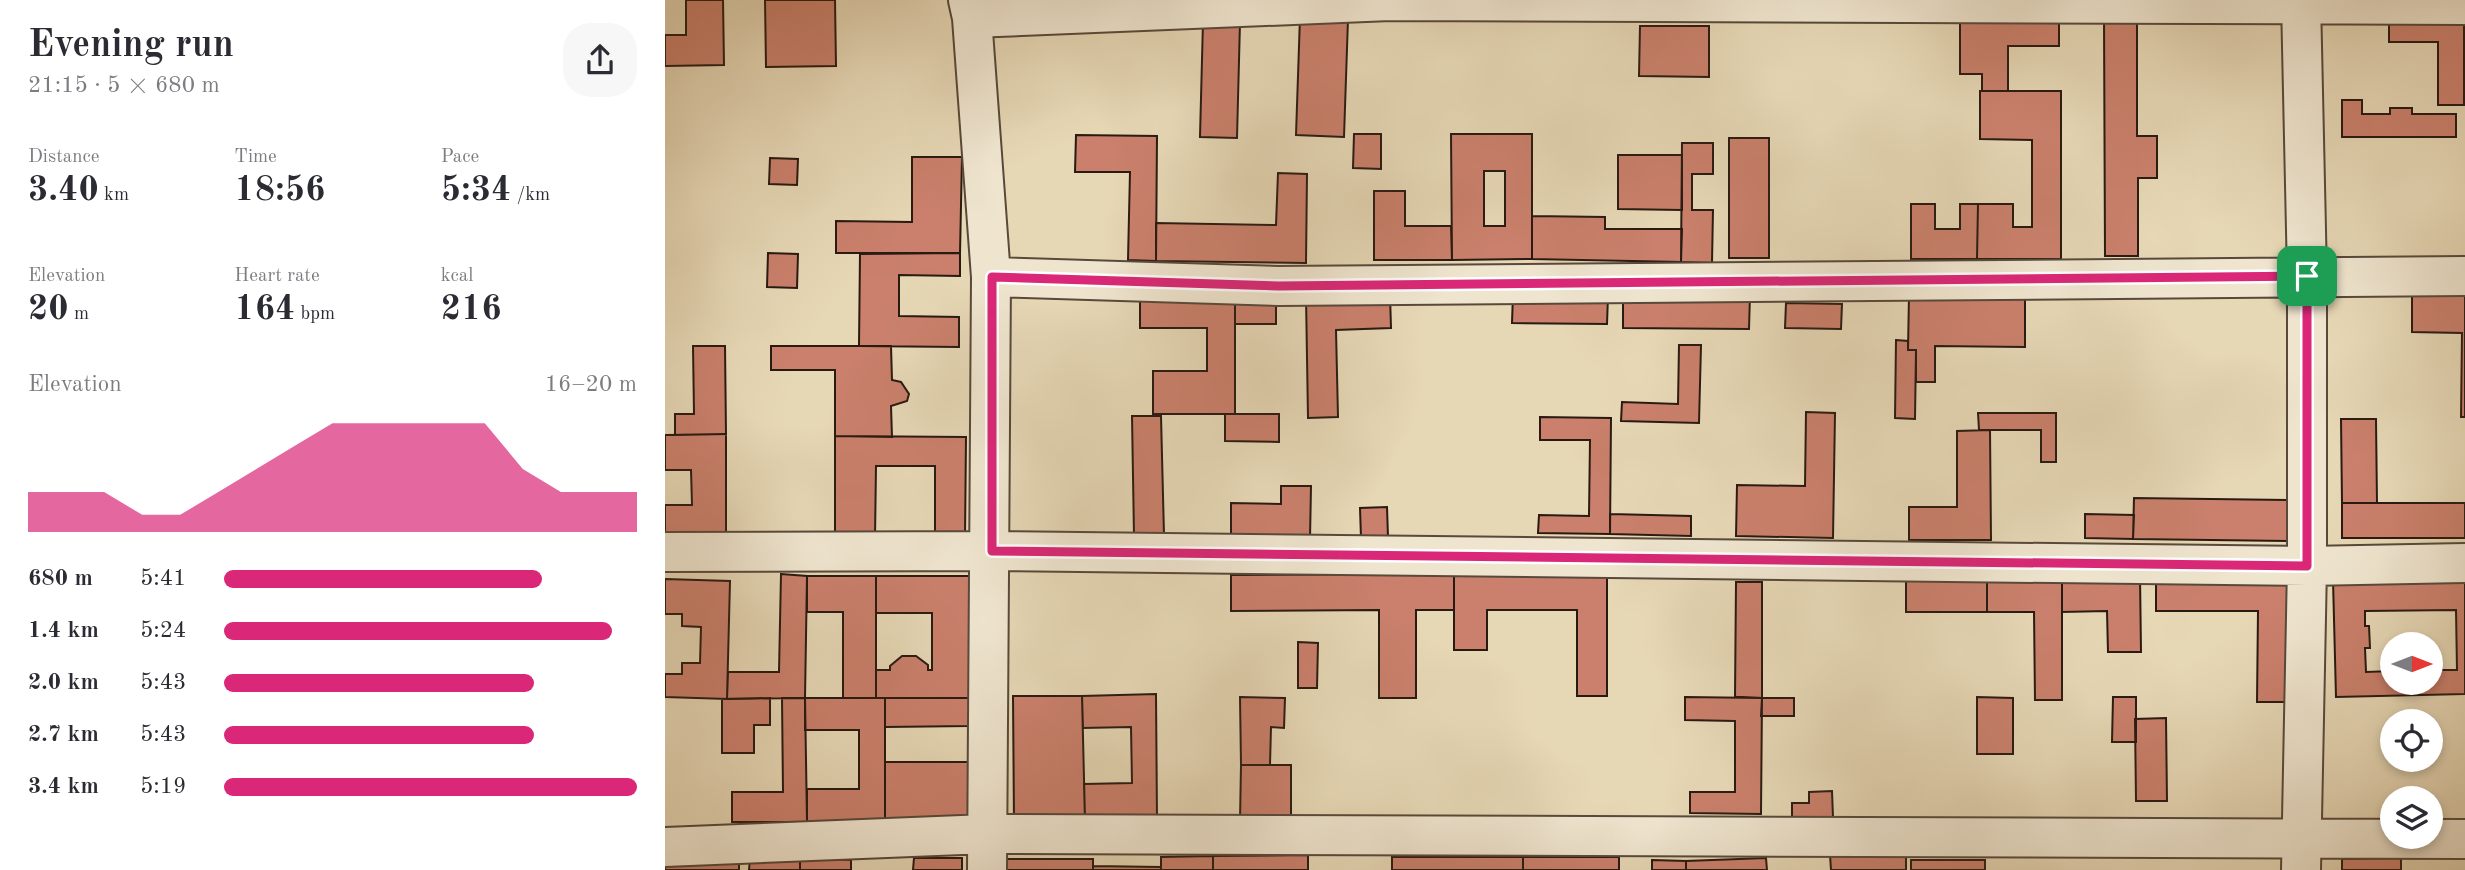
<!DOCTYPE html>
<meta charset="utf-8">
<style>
:root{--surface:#fff;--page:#f7f7f7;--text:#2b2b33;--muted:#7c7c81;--accent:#db2777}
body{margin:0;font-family:"Old Standard TT",serif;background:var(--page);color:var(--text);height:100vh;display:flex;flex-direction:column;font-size:26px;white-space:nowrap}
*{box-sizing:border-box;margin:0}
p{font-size:23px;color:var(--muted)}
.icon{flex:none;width:38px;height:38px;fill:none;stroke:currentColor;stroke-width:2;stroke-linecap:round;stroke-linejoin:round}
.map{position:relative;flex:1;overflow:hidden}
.side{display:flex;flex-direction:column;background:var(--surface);width:665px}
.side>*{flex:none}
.needle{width:46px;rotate:90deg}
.tools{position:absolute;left:1715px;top:632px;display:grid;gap:14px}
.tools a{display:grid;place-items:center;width:63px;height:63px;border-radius:50%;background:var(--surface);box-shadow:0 4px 10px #0003;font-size:35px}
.pin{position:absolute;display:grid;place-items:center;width:60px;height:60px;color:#fff;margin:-30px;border-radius:14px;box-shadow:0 4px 10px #0006}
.round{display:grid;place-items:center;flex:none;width:74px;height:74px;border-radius:28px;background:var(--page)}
.summary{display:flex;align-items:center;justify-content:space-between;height:119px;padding:0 28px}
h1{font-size:38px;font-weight:700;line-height:52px}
.stats{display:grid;grid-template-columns:repeat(3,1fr);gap:10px;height:119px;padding:7px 28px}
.stats div{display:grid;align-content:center}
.stats b{font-size:35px;font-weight:700}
.stats small{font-size:19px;font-weight:400}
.stats p{font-size:19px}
.chart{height:196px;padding:14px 28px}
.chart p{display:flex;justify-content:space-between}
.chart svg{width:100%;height:126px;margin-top:7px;fill:var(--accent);opacity:.7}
ul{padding:0 28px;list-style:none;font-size:23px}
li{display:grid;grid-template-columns:112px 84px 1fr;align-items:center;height:52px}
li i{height:18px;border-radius:9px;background:var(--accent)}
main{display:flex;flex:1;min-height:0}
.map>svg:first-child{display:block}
</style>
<main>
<section class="side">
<div class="summary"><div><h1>Evening run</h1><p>21:15 · 5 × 680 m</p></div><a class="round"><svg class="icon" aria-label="share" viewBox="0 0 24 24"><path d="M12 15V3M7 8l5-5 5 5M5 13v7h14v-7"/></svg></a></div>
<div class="stats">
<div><p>Distance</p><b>3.40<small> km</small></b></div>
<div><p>Time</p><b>18:56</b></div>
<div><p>Pace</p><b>5:34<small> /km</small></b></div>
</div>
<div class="stats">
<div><p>Elevation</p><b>20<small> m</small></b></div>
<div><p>Heart rate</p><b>164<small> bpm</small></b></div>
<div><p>kcal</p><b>216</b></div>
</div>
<div class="chart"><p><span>Elevation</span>16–20 m</p>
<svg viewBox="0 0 160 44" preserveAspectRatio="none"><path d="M0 44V30L10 30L20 30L30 38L40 38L50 30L60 22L70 14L80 6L90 6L100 6L110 6L120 6L130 22L140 30L150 30L160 30V44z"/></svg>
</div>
<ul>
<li><b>680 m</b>5:41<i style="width:77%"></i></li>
<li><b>1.4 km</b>5:24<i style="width:94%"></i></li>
<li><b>2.0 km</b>5:43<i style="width:75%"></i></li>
<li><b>2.7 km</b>5:43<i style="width:75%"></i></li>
<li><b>3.4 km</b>5:19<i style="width:100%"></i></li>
</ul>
</section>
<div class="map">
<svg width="1800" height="870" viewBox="0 0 1800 870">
<rect width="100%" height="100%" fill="#e6d7b5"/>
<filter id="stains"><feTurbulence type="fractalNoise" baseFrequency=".00286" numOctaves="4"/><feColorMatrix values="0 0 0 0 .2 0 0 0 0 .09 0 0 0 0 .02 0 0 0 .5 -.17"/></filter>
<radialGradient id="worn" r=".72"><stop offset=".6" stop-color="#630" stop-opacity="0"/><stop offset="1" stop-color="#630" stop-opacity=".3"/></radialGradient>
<path fill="#ca806c" stroke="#291a12" stroke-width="2" fill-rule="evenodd" d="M21,0h37l1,65 -59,1v-31h21z
M100,0h70l1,66 -70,1z
M1394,15v31h-51v45h-26v-17h-22v-55z
M1472,16v120h20v42h-19v78h-33l-1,-239z
M635,17l48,2 -4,118 -48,-2z
M538,21l37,1 -3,116 -37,-1z
M1724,21h75v84h-26v-63h-49z
M975,26h69v51l-70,-1z
M1315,91h81v168h-84l1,-55h35v23h19v-87l-52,-1z
M1677,100h20v14h28v-6h22v6h44v23h-114z
M689,134h27v35l-28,-1z
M786,134h81v125l-80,1zM819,171h21v55h-21z
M411,135l81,1 -1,125 -28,-1 2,-88h-55z
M1064,138h40v120h-40z
M1017,143h31v31h-21v36h21l-1,53 -31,-1z
M953,155h64v55l-64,-1z
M247,157h50l-2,96h-124v-32l76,1z
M105,158l28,1 -1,26 -28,-1z
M613,173l29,1 -1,89 -150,-2v-38l120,2z
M709,191h31v35h46l1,34h-78z
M1246,204h24v25h25v-25h18l-1,55h-66z
M867,216l73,1v12h77l-1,33 -149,-3z
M103,253l30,1 -1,34 -30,-1z
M295,253v23l-61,-1v41l60,1v30l-100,-1 1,-92z
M1747,293h53v124h-4l1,-84 -50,-1z
M848,294l95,2 -1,28 -95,-1z
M958,294l127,1 -1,34 -126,-1z
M570,295v119h-82v-43h54v-43h-67v-27z
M725,295l1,33 -55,2 2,87 -30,1 -2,-121z
M1244,295l116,1v51l-90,-1v36h-19v-32h-8z
M570,298h41v26h-41z
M1121,303l56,1 -1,25 -56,-1z
M1231,340l12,1v9h8l-1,69 -20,-1z
M1014,345h22l-2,78 -78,-2 1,-19 56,2z
M28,346h32l1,88 -51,1v-21h19z
M106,346h120l1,34 9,2 8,12 -2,7 -16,5 1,31 -57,-1v-66h-64z
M1141,412l29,1 -2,125 -97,-2 1,-51 68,1z
M1313,413h78v49h-15v-32h-62z
M560,414h54v28l-54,-1z
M467,416h29l3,119 -30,1z
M875,417l71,1 -1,116 -72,-1 1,-18 50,1 1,-76h-50z
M1676,419h35l1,84h-35z
M1325,430l1,110h-82v-33h48v-76z
M61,434v103h-61v-32h27l-1,-35h-26v-35z
M170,436l131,1 -1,101h-30v-72h-59l-1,72 -40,-1z
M616,486h30l-1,53 -79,-1v-35l50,1z
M1469,498l159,2v41l-160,-2z
M1677,503h123v35h-123z
M722,507l1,30 -27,1 -1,-30z
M945,514l81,2v20l-81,-2z
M1420,514l49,1 -1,24 -48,-1z
M942,573v123h-30v-86h-90v40h-33v-76z
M116,574l26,2 -2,122 -78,1 1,-27h51z
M789,574v36h-38v88h-37v-88l-148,1v-36z
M142,576h69v122h-33v-86h-36z
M211,576h93v122h-93v-28h14v-4l12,-10h14l12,9v5h4v-57h-56z
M1241,576h81v36h-81z
M1322,576h75v124h-27l-1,-88h-47z
M1397,576h78l1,76h-33l-1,-41 -45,1z
M1491,577h136v125h-35l1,-91h-102z
M1800,577v117l-129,3 -3,-117zM1791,610l1,60h-26v12h-39v-11l-26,1 -1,-24h5l-1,-22h-4v-15z
M0,579l65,2 -3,118 -62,-2v-23h17v-11h18l1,-36 -19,-1v-12h-17z
M1071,582h26v116l-27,-1z
M633,642l20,1 -1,45h-19z
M491,694l1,125 -72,1 -1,-36 48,-1 -1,-56 -48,1 -1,-32z
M348,696h69l3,124 -71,1z
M575,697l45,1 -1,30 -13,-1 -1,38h-29z
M1020,697l77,1 -1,116 -71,-1v-21h45v-71l-50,-1z
M1312,697l36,1v56h-36z
M1448,697h23v45h-24z
M105,698v27h-16v28h-32v-54z
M117,698h23l2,124h-75v-30h51z
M140,698h80v124h-78v-33h52v-59h-54z
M220,698h84v28l-84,1z
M1097,698h32v18h-33z
M1501,718l1,83h-31l-1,-82z
M220,762h88v60h-88z
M576,765h50v56h-51z
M1167,791l1,26 -41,1v-15h17v-11z
M1241,854v16h-75l-1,-15z
M643,855v15h-95v-14z
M548,856v14h-52v-13z
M727,857h131v13h-131z
M858,857h96v13h-96z
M0,858h74v12h-74z
M85,858h50v12h-51z
M135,858l51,2v10h-51z
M249,858h48v12h-49z
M1101,858l1,12h-81v-9z
M1736,858v12h-59v-11z
M338,859h90v11h-90z
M987,860l34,1v9h-34z
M1246,860h74v10h-74z
M428,866l68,1v3h-68z"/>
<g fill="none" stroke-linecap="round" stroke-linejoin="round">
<defs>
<path id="minor" d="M303,0l4,18 19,259 -4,593
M307,18l418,-17 1075,4
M326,277l287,9 1187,-10
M0,552l326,-1 1316,15 158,-3
M0,847l322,-13 1478,5
M1636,870l6,-304v-290l-6,-276"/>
</defs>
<use href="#minor" stroke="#58493b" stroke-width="42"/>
<use href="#minor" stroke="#efe5cf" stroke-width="38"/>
</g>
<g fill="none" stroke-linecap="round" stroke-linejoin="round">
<defs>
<path id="route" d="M1642,276v290l-1315,-15v-274l286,9z"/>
</defs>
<use href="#route" stroke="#fff" stroke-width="14"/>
<use href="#route" stroke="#db2777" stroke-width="9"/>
</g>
<rect width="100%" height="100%" filter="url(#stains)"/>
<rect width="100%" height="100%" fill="url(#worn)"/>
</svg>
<div class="tools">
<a><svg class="needle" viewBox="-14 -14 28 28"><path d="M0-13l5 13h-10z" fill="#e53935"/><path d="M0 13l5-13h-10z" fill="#7c7c81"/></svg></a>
<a><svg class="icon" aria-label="locate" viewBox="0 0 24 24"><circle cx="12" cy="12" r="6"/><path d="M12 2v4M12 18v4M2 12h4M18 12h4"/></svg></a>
<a><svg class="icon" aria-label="layers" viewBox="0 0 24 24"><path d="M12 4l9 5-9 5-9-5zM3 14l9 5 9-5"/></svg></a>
</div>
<div class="pin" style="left:1642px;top:276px;background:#1e9e55"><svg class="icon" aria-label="arrive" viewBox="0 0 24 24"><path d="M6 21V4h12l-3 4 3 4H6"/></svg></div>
</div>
</main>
